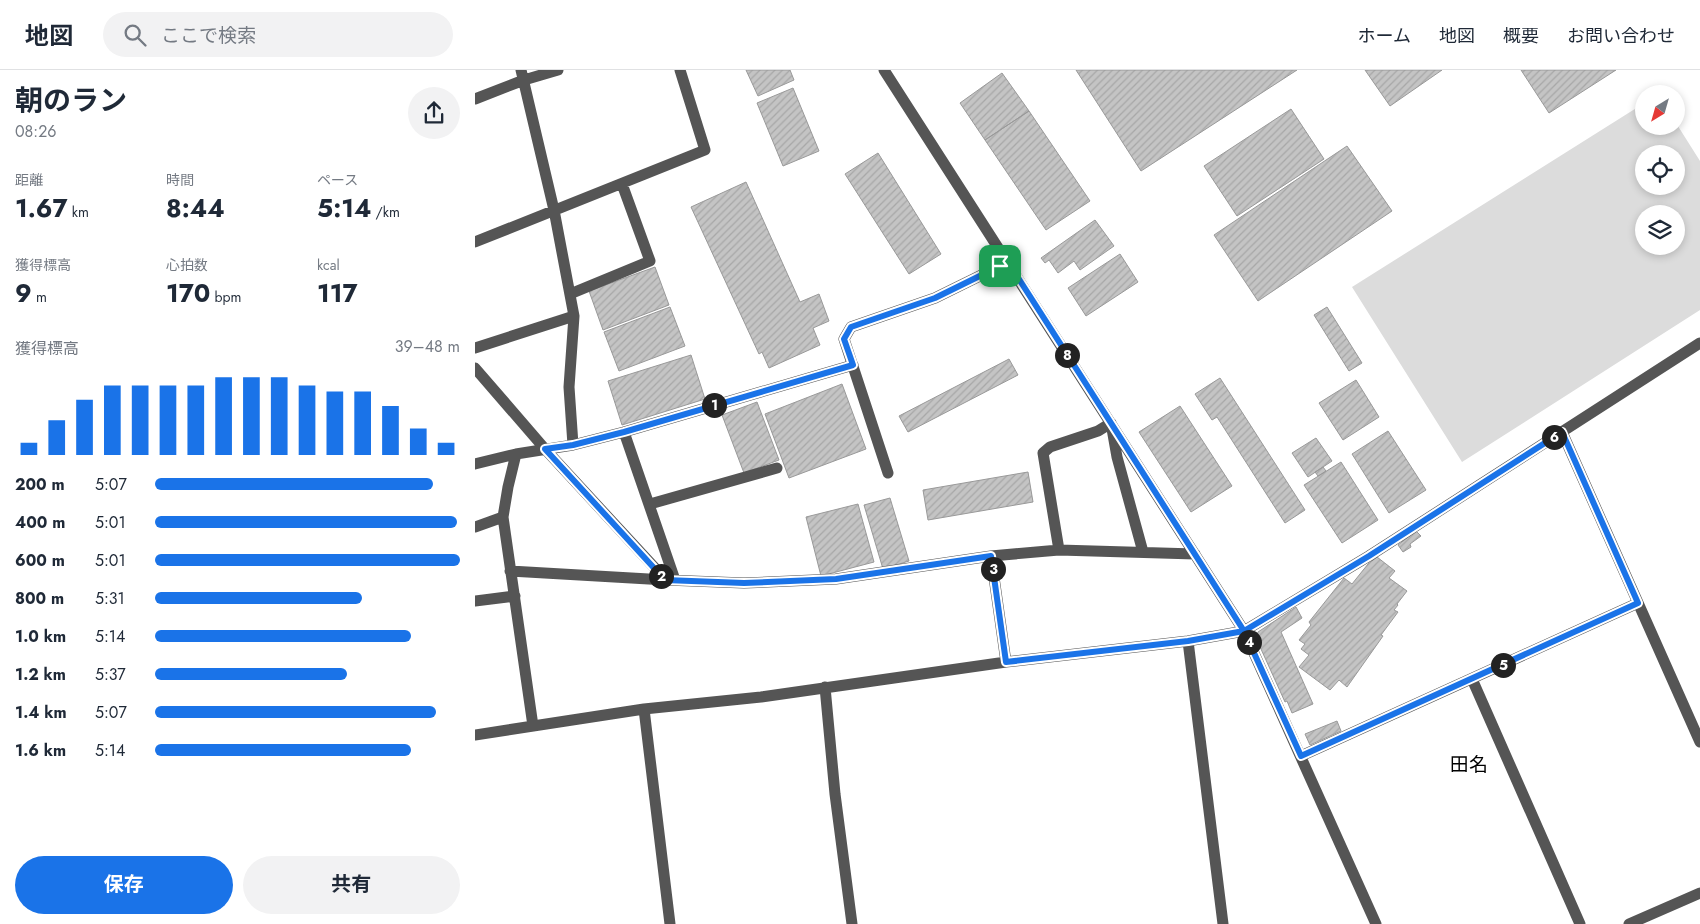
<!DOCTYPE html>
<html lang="ja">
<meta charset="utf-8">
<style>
:root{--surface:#fff;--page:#f2f2f3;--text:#1f2937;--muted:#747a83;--line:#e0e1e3;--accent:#1a73e8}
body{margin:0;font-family:Jost,"Noto Sans JP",sans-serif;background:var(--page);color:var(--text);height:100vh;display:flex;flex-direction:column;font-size:19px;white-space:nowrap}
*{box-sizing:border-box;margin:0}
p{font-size:16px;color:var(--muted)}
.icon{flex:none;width:28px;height:28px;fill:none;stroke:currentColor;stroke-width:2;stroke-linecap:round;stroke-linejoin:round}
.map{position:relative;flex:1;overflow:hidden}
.drawer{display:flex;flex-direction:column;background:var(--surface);width:475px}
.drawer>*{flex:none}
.needle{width:32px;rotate:217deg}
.controls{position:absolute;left:1160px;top:15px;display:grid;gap:10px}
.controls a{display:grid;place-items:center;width:50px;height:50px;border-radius:50%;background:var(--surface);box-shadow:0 2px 8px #0003;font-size:25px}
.pin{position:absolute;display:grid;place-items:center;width:42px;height:42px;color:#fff;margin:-21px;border-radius:10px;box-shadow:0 2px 8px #0006}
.km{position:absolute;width:25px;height:25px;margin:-12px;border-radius:50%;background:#222;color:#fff;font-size:14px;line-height:25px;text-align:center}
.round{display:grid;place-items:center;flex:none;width:52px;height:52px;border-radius:26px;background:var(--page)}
.headline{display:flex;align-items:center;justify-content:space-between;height:85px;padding:0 15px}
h1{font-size:28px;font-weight:700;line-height:38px}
.metrics{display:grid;grid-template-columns:repeat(3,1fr);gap:8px;height:85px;padding:5px 15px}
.metrics div{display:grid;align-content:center}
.metrics b{font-size:25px;font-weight:700}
.metrics small{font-size:14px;font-weight:400}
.metrics p{font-size:14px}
.chart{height:140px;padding:10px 15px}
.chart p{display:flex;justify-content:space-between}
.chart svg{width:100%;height:90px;margin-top:5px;stroke:var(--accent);stroke-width:6}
.button{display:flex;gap:10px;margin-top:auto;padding:10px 15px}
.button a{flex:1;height:58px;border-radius:30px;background:var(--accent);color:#fff;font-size:20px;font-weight:700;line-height:58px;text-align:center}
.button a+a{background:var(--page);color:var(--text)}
ul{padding:0 15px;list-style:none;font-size:16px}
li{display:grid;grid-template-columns:80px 60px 1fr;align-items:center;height:38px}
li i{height:12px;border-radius:6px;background:var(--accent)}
header{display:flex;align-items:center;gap:30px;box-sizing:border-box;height:70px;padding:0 25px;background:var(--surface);border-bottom:1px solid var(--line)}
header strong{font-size:24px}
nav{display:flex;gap:28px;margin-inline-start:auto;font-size:18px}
.search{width:350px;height:45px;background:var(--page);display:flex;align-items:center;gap:12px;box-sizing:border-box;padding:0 18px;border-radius:28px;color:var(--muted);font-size:19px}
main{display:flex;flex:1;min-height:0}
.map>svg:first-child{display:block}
</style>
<header>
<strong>地図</strong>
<div class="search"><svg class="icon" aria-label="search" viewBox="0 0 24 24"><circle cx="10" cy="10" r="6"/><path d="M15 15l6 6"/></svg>ここで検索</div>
<nav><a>ホーム</a><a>地図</a><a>概要</a><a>お問い合わせ</a></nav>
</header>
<main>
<section class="drawer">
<div class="headline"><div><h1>朝のラン</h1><p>08:26</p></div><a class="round"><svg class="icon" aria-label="share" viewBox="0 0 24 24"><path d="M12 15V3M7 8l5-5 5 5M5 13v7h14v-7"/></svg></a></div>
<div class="metrics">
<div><p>距離</p><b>1.67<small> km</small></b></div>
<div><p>時間</p><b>8:44</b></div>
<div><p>ペース</p><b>5:14<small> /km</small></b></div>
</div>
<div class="metrics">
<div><p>獲得標高</p><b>9<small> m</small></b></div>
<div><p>心拍数</p><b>170<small> bpm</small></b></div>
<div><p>kcal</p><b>117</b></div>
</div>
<div class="chart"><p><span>獲得標高</span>39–48 m</p>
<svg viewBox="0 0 160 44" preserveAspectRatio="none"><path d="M5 44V38M15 44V27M25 44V17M35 44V10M45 44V10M55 44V10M65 44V10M75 44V6M85 44V6M95 44V6M105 44V10M115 44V13M125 44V13M135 44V20M145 44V31M155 44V38"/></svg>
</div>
<ul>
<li><b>200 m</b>5:07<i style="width:91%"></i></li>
<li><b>400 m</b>5:01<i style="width:99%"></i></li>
<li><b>600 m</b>5:01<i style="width:100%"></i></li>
<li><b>800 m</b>5:31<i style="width:68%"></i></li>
<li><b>1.0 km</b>5:14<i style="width:84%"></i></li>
<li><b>1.2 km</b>5:37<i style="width:63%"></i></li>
<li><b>1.4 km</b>5:07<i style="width:92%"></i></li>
<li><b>1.6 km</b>5:14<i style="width:84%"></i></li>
</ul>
<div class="button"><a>保存</a><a>共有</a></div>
</section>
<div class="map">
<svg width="1225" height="854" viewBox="0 0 1225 854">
<defs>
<pattern id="building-hatch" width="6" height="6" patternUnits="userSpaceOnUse" patternTransform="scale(1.25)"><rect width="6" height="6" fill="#c4c4c4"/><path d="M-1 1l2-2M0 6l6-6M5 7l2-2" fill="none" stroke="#a7a7a7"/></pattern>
</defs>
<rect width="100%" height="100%" fill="#fff"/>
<path fill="#dcdcdc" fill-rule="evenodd" d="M1163,37l6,2v17h32v-3l24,38v149l-238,152 -110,-175zM1169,84h32v32h-32zM1169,144h32v32h-32z"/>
<path fill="url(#building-hatch)" stroke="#999" d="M271,0h44l4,10 -36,16z
M601,0h221l-156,101z
M890,0h77l-52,36z
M1046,0h95l-67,43z
M527,3l27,38 -44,29 -25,-37z
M318,18l26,63 -36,15 -26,-63z
M816,39l33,50 -87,57 -33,-50z
M554,41l61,90 -44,29 -61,-90z
M872,76l45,65 -134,90 -44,-66z
M403,83l63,101 -32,20 -64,-100z
M271,112l54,120 19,-8 10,27 -16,7 7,17 -51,23 -7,-16 -3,2 -68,-147z
M620,150l19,26 -34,24 -6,-9 -16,12 -9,-13 -4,3 -4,-5z
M645,184l18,28 -52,34 -18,-28z
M180,197l14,38 -66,25 -14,-39z
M195,237l15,39 -66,25 -15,-39z
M852,237l35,56 -13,8 -35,-56z
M216,285l14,44 -83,26 -14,-44z
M534,289l9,16 -110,57 -9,-16z
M745,308l85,132 -20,13 -68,-106 -5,3 -17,-26z
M881,310l23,37 -36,23 -24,-37z
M367,314l24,65 -77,29 -24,-64z
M282,332l22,58 -35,13 -22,-58z
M705,336l52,80 -41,26 -52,-80z
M913,361l38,59 -37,23 -37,-59z
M841,368l16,23 -24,16 -16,-24z
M866,392l37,58 -36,23 -38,-58z
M848,397l3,4 -8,5 -3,-4z
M553,402l5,30 -105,18 -5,-30z
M415,428l19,63 -26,8 -19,-64z
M383,434l16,58 -53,14 -15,-59z
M941,461l5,5 -11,8 1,3 -8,5 -5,-7z
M902,487l18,14 -6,7 18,13 -10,13 1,1 -4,5 4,2 -17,23 2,1 -36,51 -8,-7 -9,10 -31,-23 10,-12 -8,-6 4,-5 -6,-4 12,-15 -2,-3 35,-44 8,6 16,-20z
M821,537l6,11 -21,14 32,72 -21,9 -5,-12 -2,1 -29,-64 2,-6z
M862,651l4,10 -31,14 -5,-11z"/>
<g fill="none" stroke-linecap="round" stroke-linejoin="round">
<path stroke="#555" stroke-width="11" d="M46,0l33,140 20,106 -5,71 4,58
M409,0l360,561 132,293
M0,29l49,-19 34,-10
M0,172l230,-92 -25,-80
M95,224l80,-33 -28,-77
M0,278l99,-32
M0,298l70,81 121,131
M149,362l51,148
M1087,362l138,310
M41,384l-8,33 -5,30 30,209
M0,394l41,-10 57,-9 51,-13 229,-67
M413,403l-44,-134 7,-12 84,-29 73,-36
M175,434l127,-36
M0,457l28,-10
M584,480l-16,-97 7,-6 48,-16 13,-8 6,34 26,95
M35,501l156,9 78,3 92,-4 155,-23
M0,531l40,-5
M713,571l35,283
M531,592l-15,-106 68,-6 136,4
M997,609l108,245
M350,617l10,107 17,130
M169,639l26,215
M0,665l169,-26 117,-12 245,-35 182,-21 56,-10 125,-75 331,-213
M826,686l337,-153
M1154,854l71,-31"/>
</g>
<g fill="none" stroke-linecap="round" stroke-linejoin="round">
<defs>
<path id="route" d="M525,196l-65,32 -84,29 -7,12 9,26 -229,67 -51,13 -28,4 120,131 79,3 92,-4 155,-23 15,106 182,-21 56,-10 57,125 337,-153 -76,-171 -193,124 -125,75 -236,-369 -8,4"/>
</defs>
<use href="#route" stroke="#fff" stroke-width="10"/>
<use href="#route" stroke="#1a73e8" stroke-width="6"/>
</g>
<g text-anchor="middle" stroke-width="4" stroke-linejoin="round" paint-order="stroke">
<g font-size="19" fill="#000" stroke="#fff">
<text x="994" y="701">田名</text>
</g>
</g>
</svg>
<div class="controls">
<a><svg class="needle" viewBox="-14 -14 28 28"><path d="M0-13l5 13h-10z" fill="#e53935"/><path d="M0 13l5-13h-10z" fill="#747a83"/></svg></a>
<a><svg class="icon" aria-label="locate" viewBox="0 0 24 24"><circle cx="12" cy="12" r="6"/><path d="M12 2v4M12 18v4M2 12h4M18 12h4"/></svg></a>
<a><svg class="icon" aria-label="layers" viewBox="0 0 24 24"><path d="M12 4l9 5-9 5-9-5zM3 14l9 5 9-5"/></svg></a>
</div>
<div class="pin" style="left:525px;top:196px;background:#1e9e55"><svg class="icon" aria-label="arrive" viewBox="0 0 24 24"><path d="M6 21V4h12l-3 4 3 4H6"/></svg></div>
<b class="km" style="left:239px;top:335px">1</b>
<b class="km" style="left:186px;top:506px">2</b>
<b class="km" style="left:518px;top:499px">3</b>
<b class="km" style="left:774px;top:572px">4</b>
<b class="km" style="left:1028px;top:595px">5</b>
<b class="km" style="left:1079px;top:367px">6</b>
<b class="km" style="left:592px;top:285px">8</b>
</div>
</main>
